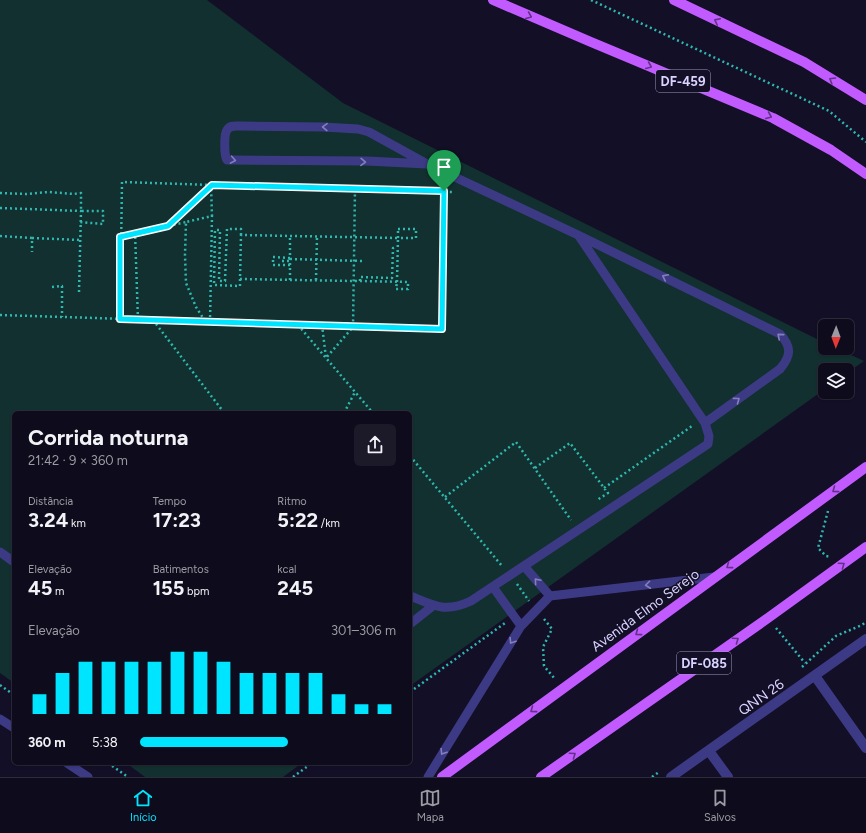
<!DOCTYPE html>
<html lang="pt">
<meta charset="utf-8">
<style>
:root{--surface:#0e0b1c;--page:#1c1929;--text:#f1f3f6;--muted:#9b9ba3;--line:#2e2b3b;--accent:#00e5ff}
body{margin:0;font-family:Figtree,sans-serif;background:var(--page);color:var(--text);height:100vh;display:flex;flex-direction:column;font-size:15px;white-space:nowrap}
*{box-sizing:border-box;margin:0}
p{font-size:13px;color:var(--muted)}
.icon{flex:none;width:22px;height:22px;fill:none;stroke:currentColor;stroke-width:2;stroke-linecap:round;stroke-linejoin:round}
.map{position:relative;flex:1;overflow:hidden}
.side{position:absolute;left:12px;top:411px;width:400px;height:354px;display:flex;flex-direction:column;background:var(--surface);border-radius:6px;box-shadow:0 1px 3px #0004,0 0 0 1px var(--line)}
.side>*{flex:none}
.needle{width:26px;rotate:181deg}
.buttons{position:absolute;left:818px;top:319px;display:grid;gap:8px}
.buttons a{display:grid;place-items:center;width:36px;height:36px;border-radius:6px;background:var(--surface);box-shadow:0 1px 3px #0004,0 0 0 1px var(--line);font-size:20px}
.pin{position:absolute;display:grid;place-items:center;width:34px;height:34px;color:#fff;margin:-41px -17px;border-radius:50% 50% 50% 0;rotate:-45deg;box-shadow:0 0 4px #0007}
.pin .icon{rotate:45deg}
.round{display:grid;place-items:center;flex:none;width:42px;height:42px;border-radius:6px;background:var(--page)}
.headline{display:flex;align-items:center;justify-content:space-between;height:68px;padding:0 16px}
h1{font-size:22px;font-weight:700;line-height:30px}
.stats{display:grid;grid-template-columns:repeat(3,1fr);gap:6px;height:68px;padding:4px 16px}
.stats div{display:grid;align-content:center}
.stats b{font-size:20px;font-weight:700}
.stats small{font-size:11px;font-weight:400}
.stats p{font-size:11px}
.chart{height:112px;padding:8px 16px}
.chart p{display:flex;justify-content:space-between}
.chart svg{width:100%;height:72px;margin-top:4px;stroke:var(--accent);stroke-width:6}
ul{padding:0 16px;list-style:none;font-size:13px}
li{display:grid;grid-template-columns:64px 48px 1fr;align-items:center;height:30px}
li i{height:10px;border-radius:5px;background:var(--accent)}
.dock{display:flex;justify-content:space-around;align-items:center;height:56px;border-top:1px solid var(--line);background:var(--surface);font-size:11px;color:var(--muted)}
.dock a{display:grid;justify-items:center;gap:2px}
.dock .on{color:var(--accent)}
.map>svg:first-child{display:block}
</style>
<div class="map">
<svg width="866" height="777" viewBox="0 0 866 777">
<rect width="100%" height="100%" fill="#130f26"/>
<path fill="#12302f" d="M0,0h207l136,103 482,240v5h11l28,13 -17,12v-3h-22v19l-415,297v-273h-396v270l-14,-10z
M126,763h176l-19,14h-138z"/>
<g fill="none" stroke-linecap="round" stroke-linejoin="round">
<path stroke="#2fb8b0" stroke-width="2.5" stroke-dasharray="2 3" stroke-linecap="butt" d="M591,0l238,111 37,31
M0,193l26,1 23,-2 25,2 7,-1v18h22v13l-23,-2
M0,208l81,3 -2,81
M170,225l41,-39
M398,229h18v9h-18z
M135,232l3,88
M0,236l32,2v14
M120,237l66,-15
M32,238l48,2
M290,259l72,2v3
M282,261h8
M290,265h-17v-8l17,1
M240,279v7l-26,-1 1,-55h5l-1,51h6l2,-52h14v6
M290,280v-44
M316,280l1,-43
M360,281v-4l32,1 1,-30h1
M397,282l1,-44 -157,-3 -1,44 114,2h6l48,1v7h-12l1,-7
M52,287l10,-1v31
M0,315l442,14 2,-138
M120,319l2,-137 90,3 242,7
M153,320l69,90
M205,321l-9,-14 -10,-24 -1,-28 1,-33 26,-6 -1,-31
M210,322l2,-106
M298,325l28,33 27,-31 2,-138
M322,325l4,33 47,55
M344,413l11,-21
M410,456l92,110
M535,468l35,-25 38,50 -11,7
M604,488l88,-62
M445,497l71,-55 55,78
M828,511l-10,37 8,8 5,1
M517,584l12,17
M544,619l8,10 -9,18 1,19 11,13
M776,628l29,35
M802,667l34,-31 26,-11 4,-3
M0,685l14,10
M410,692l95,-69
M108,763l20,14
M293,777l19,-14
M652,777l7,-5"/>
<path stroke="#3d3a85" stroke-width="9" d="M427,164l-60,-3 -136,-1h-4c-3,-5 -3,-26 0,-30 3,-5 8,-4 12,-4l84,1 35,2 11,3 58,32 151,71 202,99c12,13 11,22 0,35l-75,54
M0,552l14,10
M524,566l26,30
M493,587l28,39
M410,596c25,10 35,17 61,5l237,-157 1,-8 -4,-13 -126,-187
M410,624l24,-19
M0,719l14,9
M67,763l21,14
M428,777l93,-151 29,-30 164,-19"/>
<path stroke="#3d3a85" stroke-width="10" d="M815,676l51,72
M709,751l19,26
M671,777l195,-138"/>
<path stroke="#c25bff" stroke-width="10" d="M493,0l98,42 182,76 58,32 35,24
M674,0l130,62 62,38
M442,777l424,-310
M541,777l227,-159 98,-71"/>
</g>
<defs><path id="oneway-chevron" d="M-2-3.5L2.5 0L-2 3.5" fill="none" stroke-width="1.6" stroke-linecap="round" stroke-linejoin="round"/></defs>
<g stroke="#623188">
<use href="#oneway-chevron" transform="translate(529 16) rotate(23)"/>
<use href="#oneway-chevron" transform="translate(717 21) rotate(-154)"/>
<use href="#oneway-chevron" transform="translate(649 66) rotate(23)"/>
<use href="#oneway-chevron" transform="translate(832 80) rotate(-149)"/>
<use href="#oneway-chevron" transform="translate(769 116) rotate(23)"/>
<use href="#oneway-chevron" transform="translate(835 490) rotate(144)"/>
<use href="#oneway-chevron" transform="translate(842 565) rotate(-35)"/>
<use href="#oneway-chevron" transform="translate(729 566) rotate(144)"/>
<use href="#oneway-chevron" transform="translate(638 633) rotate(144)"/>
<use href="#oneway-chevron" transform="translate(736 640) rotate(-35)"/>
<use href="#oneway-chevron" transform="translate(533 710) rotate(144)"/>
<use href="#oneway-chevron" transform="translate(573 755) rotate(-35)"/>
</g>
<g stroke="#837fbc">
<use href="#oneway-chevron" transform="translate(325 127) rotate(-178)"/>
<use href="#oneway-chevron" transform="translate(233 160) rotate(10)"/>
<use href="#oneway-chevron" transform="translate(363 162) rotate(1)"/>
<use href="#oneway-chevron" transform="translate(665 277) rotate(-154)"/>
<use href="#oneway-chevron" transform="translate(780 336) rotate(-139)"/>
<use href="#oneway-chevron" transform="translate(737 400) rotate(-36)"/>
<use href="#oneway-chevron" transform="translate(537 581) rotate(-131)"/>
<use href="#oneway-chevron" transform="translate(648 585) rotate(173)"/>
<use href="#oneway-chevron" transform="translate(512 641) rotate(122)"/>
<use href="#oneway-chevron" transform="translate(443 752) rotate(122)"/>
</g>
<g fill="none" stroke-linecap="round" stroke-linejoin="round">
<defs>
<path id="route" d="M212,185l232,6 -2,138 -322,-10v-82l48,-11z"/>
</defs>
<use href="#route" stroke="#fff" stroke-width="8"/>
<use href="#route" stroke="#00e5ff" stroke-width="5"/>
</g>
<g text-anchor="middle" stroke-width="3" stroke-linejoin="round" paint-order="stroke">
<g fill="#130f26" stroke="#9e99be" stroke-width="1">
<rect x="656" y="70" width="54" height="22" rx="3"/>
<rect x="677" y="652" width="54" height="22" rx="3"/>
</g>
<g font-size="13" font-weight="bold" fill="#d9d4ff">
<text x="683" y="86">DF-459</text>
<text x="704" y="668">DF-085</text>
</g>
<g font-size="14" fill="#d9d4ff" stroke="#130f26">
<text transform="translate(645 610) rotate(-36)" y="5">Avenida Elmo Serejo</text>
<text transform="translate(761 697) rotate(-35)" y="5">QNN 26</text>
</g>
</g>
</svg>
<div class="buttons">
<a><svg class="needle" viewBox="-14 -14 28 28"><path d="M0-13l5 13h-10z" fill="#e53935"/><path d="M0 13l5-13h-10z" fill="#9b9ba3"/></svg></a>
<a><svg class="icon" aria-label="layers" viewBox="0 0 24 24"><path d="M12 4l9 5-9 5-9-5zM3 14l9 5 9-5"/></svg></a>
</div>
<div class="pin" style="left:444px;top:191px;background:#1e9e55"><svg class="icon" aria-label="arrive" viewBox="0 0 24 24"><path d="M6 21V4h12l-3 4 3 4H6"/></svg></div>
<section class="side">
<div class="headline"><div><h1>Corrida noturna</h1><p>21:42 · 9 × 360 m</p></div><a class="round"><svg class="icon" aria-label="share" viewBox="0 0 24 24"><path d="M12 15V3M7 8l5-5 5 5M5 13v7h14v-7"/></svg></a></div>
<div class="stats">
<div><p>Distância</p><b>3.24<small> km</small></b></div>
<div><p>Tempo</p><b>17:23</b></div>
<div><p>Ritmo</p><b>5:22<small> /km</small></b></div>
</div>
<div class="stats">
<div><p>Elevação</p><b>45<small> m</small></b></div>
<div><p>Batimentos</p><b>155<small> bpm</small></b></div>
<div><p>kcal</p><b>245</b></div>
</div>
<div class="chart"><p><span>Elevação</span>301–306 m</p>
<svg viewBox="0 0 160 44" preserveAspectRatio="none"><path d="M5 44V32M15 44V19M25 44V12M35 44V12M45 44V12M55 44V12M65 44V6M75 44V6M85 44V12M95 44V19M105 44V19M115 44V19M125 44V19M135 44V32M145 44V38M155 44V38"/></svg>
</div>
<ul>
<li><b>360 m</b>5:38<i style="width:58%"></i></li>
</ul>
</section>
</div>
<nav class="dock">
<a class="on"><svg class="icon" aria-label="home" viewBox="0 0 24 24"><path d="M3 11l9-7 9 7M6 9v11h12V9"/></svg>Início</a>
<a><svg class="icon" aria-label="map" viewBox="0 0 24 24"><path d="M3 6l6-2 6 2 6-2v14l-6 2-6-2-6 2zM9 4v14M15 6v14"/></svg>Mapa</a>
<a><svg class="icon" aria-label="saved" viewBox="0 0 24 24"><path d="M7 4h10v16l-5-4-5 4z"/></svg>Salvos</a>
</nav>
